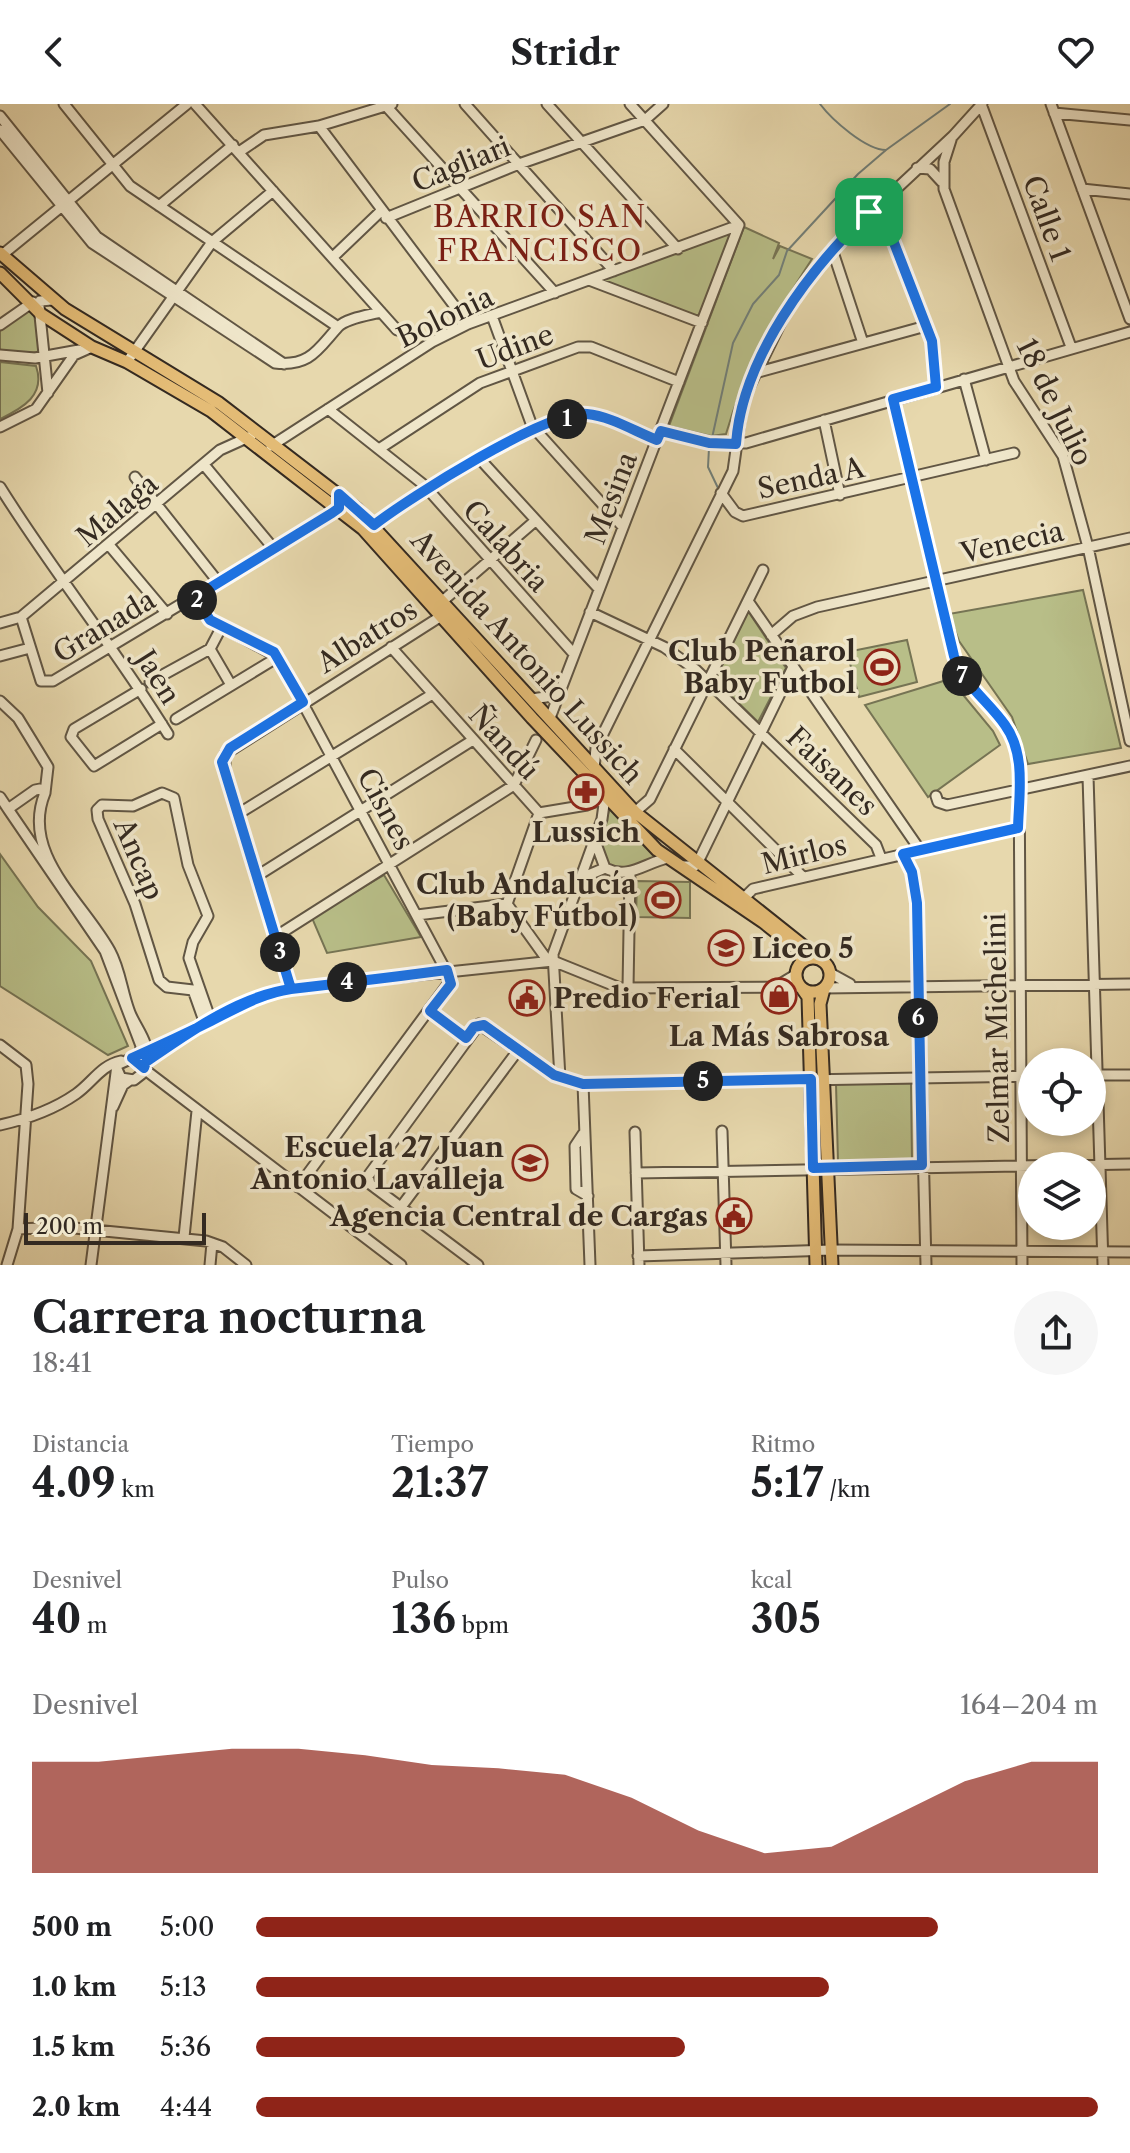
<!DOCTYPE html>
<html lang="es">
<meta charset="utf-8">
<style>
:root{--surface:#fff;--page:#f6f6f6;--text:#202124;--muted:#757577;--accent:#8f2418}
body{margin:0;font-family:"Libre Caslon Text",serif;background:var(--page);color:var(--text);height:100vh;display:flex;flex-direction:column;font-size:30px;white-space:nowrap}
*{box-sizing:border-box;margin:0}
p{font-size:26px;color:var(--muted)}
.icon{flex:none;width:44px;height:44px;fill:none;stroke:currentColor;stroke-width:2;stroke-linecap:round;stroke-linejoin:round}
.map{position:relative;height:1161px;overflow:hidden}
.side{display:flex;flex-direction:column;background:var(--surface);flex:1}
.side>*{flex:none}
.tools{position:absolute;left:1018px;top:944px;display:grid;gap:16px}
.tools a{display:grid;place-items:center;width:88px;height:88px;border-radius:50%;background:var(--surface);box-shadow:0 4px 12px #0003;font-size:40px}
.scale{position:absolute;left:24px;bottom:20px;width:182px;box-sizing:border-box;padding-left:8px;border:4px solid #342a21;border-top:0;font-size:22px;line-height:28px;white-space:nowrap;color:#342a21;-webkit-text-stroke:6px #efe6ca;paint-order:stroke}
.pin{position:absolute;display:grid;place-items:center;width:68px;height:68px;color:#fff;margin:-34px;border-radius:16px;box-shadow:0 4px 12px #0006}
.km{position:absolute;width:40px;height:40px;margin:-20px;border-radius:50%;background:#222;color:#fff;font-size:22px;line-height:40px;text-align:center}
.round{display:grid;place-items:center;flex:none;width:84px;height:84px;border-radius:42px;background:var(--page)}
.overview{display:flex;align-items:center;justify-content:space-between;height:136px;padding:0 32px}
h1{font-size:44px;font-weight:800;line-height:60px}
.figures{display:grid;grid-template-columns:repeat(3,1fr);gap:12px;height:136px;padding:8px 32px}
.figures div{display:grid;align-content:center}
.figures b{font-size:40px;font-weight:800}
.figures small{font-size:22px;font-weight:400}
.figures p{font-size:22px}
.chart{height:224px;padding:16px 32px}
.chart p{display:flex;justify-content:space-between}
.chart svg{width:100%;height:144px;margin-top:8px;fill:var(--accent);opacity:.7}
ul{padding:0 32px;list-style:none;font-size:26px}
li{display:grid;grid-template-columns:128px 96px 1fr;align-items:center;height:60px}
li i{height:20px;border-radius:10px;background:var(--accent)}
header{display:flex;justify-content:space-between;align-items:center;height:104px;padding:0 32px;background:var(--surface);font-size:36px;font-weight:800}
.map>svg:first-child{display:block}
</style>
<header><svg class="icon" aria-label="back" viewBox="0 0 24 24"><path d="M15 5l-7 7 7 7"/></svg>Stridr<svg class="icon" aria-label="heart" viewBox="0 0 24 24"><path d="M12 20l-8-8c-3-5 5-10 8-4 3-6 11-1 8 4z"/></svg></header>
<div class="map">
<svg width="1130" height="1161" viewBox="0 0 1130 1161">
<rect width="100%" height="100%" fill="#e7d8ad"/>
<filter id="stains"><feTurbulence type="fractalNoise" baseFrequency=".0025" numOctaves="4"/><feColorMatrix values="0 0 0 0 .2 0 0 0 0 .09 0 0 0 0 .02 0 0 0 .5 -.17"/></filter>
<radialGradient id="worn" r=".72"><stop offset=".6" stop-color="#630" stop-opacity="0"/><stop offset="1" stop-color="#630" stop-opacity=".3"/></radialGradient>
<path fill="#b8be88" stroke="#767454" stroke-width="2" d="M744,123l35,16 -6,16 7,-13 32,13c-36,55 -68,111 -86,175l-15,2 -42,-10z
M732,128l-33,87 -100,-39z
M28,204l9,7 5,38 -42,-2v-22z
M0,258l36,4c10,29 -13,42 -36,53z
M1083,486l38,158 -93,16 -16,-47 -53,-76 -10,-27z
M748,507l38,57 -28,54 -43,-42z
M907,536l10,42 -58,15 -12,-45z
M950,575l43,52 7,14 -72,52 -63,-92z
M610,704l49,48 -32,14 -18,-4 -11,-22z
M0,750l38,53 53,54 37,85 -20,9 -108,-69z
M384,771l37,62 -94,16 -15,-35z
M637,777l53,1v36l-54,-1z
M911,979l1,78 -74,1 -2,-78z"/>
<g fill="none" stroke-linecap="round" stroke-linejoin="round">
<path stroke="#717f79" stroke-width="2" d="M820,0c12,16 46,46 66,46l64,-46
M712,334l21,-95 20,-39 26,-29 8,-24 71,-77 28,-24
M709,344l-1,19 10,21"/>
<defs>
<path id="minor" d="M64,0l66,82 208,141
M195,0l202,226
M465,0l149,167
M547,0l131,145
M981,0l90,243
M1051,0l79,215
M386,2l169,187
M1054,9l76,7
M0,12l97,121 187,127
M319,22l149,198
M0,26l92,113 183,120c35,4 43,-14 63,-36 8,-9 32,-12 43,-15
M951,36l-7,22v27l70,192 49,75 25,91 42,194
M239,48l25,-17 55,-9 73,-22
M917,64l13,1 12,13
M1082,85l48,5
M879,100l53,137 4,46
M159,102l74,-61
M386,114l133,-54 126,-44 18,-16
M832,145l31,94
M2,151l185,-151
M333,153l48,-46
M589,176l113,43
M492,212l40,110 91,101
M0,221l33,-23
M0,251l35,3 44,-8
M127,258l85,-120 61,-51
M755,269l171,-47
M964,275l22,81
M48,289l-9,-87 1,-5 12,-1
M893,295l64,268 47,57 12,22 3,16 3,503
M328,305l96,76 150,169
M824,316l16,75
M0,323l36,-18 38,-54 18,-8
M661,327l48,12h37l384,-111
M271,342l161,-104 36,-18 271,-99
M379,345l101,-66 98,-36h13l88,35
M479,354l120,131
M205,362l69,83
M135,373l84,106
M0,383c53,85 116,162 168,247
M721,389l14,19 8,4 271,-63
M374,421c34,-27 173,-115 213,-111 23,2 49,18 70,26
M109,441l58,69
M195,493l15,23 68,37 173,323 -153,207
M748,497l172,249
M438,501l97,-84
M590,508l74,35 32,23 180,175 5,13
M21,513l20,64h12l258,-155 29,-21
M0,519l21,-6 199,-167 31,-14
M771,531l22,-19 24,-9 313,-69
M391,543l148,166 48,-8 24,-9
M210,545l21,36
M0,552l30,-8
M150,578l60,-33 11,-21
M141,585l-67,40 -3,8 23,29 68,-42
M531,595l15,-2 13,-7
M0,597l18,17 30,49 -3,26
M550,614l189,-493 -109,-121
M176,615l102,-62
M674,645l129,128
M594,665l2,-21 137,-277 10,-71 46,-94 43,-57 121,-113 29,-32
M1088,672l15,489
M936,692l2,6 9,3 183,-39
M0,693l8,12
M635,708l15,-13 113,-229
M238,710l193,-119
M595,737l10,27c24,12 39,-5 63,-10
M903,750l9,18 5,31 9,362
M682,762h13l3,-4 95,-195
M257,772l216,-136
M579,775l26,-11
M745,793l8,-8 265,-61
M507,800l32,-91
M507,800l41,57
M417,811l90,-11
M275,833l239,-152 22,-45
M830,869l20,11
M780,880l15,-9
M628,884l2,-115
M824,884l306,-4
M291,885l-66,-218v-17l221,-141
M193,886l-26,-3 -8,-7 -24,-76 -37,-85 -1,-9 5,-5 31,1 29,-13 12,5 14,67 20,51 -15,26 -4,16 22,63
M193,886l11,31
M430,907l36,27
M0,941l26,20 2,19 -10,145 -11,36
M140,950l1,-8 -36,-95 -97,-142 27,-19 5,-1 5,4c-25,61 38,109 65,158 10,18 12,40 19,59 5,16 23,34 17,52
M117,961l51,-23
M144,964l2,-6c43,-30 89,-59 140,-73l267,-28 67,27 180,-1
M117,965l4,9 13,2 9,-7 -1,-9
M144,965l257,196
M1093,971h37
M560,974l-7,-124 49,-135 3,-22
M583,980l7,181
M113,1003l10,-22 7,-5
M0,1021c27,-6 53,-15 76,-31 16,-11 25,-29 45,-33
M722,1027l4,134
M635,1028l4,133
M583,1030l-8,12 1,43 12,7
M636,1069l494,-9
M401,1103l118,-158
M18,1125l46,-2 142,14 17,6 23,18
M184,1133l13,-126
M638,1152l193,-6 299,2
M91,1161l26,-200
M210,1161l2,-22
M478,1161l-108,-81 -2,-8 111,-152 75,51 29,9 449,-8"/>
<path id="major" d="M0,149l65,56 154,94 138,106 278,303 185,147
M0,169l41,41 51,33 35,15 84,49 152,118 169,189 125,132 106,72 34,27 6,12
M796 871a17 17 0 1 1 34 0a17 17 0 1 1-34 0Z
M824,885l-4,15 12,261
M803,886l5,7 8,268"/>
</defs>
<use href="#minor" stroke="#615644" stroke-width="13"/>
<use href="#major" stroke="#342a21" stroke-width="15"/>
<use href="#minor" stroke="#efe6ca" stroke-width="9"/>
<use href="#major" stroke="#e4bc76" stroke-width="11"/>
</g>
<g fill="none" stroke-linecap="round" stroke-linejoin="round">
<defs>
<path id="route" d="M869,108c-60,58 -127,146 -133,232l-27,-1 -48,-12 -4,9c-21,-8 -47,-24 -70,-26 -40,-4 -178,84 -213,111l-35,-31v14l-7,5 -137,84 15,23 64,32 29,50 -73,46 -8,14 69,227c-52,7 -103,44 -145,73l-2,6 -12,-10c27,-12 53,-24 79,-37 26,-13 51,-28 80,-32 52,-6 104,-12 156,-19l4,14 -21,27 36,27 8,-11 10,-2 70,50 29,9 228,-5 2,89 109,-3 -5,-262 -5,-31 -9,-18 115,-26c1,-34 8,-74 -13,-103 -17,-24 -42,-41 -51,-69l-61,-257 43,-12 -4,-46 -53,-137 -10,8"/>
</defs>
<use href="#route" stroke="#fff" stroke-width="16"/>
<use href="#route" stroke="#1a73e8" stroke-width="10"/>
</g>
<defs>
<symbol id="stadium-ring" viewBox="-11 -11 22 22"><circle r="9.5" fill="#efe6ca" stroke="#8f2418" stroke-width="1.5"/><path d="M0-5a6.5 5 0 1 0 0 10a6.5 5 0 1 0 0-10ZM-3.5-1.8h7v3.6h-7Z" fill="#8f2418"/></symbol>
<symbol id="pharmacy-ring" viewBox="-11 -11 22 22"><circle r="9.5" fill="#efe6ca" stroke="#8f2418" stroke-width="1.5"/><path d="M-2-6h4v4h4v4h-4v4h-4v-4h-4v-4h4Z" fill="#8f2418"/></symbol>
<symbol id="school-ring" viewBox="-11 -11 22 22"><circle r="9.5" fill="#efe6ca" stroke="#8f2418" stroke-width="1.5"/><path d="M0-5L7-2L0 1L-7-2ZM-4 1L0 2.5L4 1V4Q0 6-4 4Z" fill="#8f2418"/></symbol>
<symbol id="shop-ring" viewBox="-11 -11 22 22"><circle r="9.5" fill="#efe6ca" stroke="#8f2418" stroke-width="1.5"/><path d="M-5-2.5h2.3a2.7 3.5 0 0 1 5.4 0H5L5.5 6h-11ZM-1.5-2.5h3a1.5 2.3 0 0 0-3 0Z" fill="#8f2418"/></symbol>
<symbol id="civic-ring" viewBox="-11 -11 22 22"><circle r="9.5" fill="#efe6ca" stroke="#8f2418" stroke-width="1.5"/><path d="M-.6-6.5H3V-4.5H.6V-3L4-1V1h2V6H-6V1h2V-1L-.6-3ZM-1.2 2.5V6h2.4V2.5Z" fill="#8f2418"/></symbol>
</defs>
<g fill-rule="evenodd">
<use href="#stadium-ring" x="862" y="543" width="40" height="40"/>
<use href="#pharmacy-ring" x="566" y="668" width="40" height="40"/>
<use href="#stadium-ring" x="643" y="776" width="40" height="40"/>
<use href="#school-ring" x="706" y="824" width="40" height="40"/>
<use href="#shop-ring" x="759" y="872" width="40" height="40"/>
<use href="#civic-ring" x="507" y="874" width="40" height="40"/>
<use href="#school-ring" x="510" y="1039" width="40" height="40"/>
<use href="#civic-ring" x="714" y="1092" width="40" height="40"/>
</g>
<g text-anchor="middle" stroke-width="7" stroke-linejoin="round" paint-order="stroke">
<g font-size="28" fill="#342a21" stroke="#efe6ca">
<text transform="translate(461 60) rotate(-22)" y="10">Cagliari</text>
<text transform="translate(1047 114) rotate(70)" y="10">Calle 1</text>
<text transform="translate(445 213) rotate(-26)" y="10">Bolonia</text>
<text transform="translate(515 243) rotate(-21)" y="10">Udine</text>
<text transform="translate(1055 298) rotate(64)" y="10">18 de Julio</text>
<text transform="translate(811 374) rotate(-12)" y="10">Senda A</text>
<text transform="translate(611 394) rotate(-69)" y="10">Mesina</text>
<text transform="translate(117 406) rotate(-40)" y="10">Malaga</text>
<text transform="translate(1012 438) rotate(-13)" y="10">Venecia</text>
<text transform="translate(506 442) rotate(48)" y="10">Calabria</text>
<text transform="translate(104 522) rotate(-31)" y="10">Granada</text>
<text transform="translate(367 532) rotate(-32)" y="10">Albatros</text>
<text transform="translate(527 553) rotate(48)" y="10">Avenida Antonio Lussich</text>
<text transform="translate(158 573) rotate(58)" y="10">Jaen</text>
<text transform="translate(504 638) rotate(48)" y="10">Ñandú</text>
<text transform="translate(832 667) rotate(44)" y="10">Faisanes</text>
<text transform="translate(386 705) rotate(62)" y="10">Cisnes</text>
<text transform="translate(804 750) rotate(-14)" y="10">Mirlos</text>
<text transform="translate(139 755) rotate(67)" y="10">Ancap</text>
<text transform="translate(997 924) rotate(-91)" y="10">Zelmar Michelini</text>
</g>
<g font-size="28" font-weight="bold" fill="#342a21" stroke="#efe6ca" text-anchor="end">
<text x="856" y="557">Club Peñarol<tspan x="856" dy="32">Baby Futbol</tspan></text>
<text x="586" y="738" text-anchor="middle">Lussich</text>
<text x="637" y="790">Club Andalucía<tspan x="637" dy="32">(Baby Fútbol)</tspan></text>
<text x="752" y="854" text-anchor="start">Liceo 5</text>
<text x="553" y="904" text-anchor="start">Predio Ferial</text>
<text x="779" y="942" text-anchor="middle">La Más Sabrosa</text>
<text x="504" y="1053">Escuela 27 Juan<tspan x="504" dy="32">Antonio Lavalleja</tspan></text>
<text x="708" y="1122">Agencia Central de Cargas</text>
</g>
<g font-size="30" letter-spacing="2" fill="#7a1f14" stroke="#efe6ca">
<text x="540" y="123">BARRIO SAN<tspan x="540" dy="34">FRANCISCO</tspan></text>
</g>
</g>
<rect width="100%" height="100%" filter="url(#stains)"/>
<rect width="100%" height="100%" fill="url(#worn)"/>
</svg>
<div class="tools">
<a><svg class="icon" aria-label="locate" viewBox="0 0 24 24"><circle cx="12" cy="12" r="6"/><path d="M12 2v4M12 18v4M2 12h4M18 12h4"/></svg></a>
<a><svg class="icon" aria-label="layers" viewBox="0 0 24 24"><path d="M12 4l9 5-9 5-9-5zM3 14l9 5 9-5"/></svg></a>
</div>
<div class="scale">200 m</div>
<div class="pin" style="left:869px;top:108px;background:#1e9e55"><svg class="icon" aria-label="arrive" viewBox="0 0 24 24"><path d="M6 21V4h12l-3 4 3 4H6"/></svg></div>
<b class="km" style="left:567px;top:315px">1</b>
<b class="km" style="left:197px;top:496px">2</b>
<b class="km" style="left:280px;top:848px">3</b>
<b class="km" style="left:347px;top:878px">4</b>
<b class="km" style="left:703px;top:977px">5</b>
<b class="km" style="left:918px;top:914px">6</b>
<b class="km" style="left:962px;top:572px">7</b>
</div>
<section class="side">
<div class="overview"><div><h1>Carrera nocturna</h1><p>18:41</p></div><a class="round"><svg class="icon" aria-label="share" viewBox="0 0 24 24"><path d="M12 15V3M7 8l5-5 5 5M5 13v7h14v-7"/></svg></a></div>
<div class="figures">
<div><p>Distancia</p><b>4.09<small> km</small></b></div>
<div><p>Tiempo</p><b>21:37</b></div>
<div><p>Ritmo</p><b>5:17<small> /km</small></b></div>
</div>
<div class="figures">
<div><p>Desnivel</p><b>40<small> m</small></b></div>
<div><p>Pulso</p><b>136<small> bpm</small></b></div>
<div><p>kcal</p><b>305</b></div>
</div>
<div class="chart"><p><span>Desnivel</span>164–204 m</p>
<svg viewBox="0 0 160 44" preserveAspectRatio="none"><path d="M0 44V10L10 10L20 8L30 6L40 6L50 8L60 11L70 12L80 14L90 21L100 31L110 38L120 36L130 26L140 16L150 10L160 10V44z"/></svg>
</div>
<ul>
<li><b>500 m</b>5:00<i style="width:81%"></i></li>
<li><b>1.0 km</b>5:13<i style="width:68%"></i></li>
<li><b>1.5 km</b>5:36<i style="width:51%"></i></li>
<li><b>2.0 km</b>4:44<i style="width:100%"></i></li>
</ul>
</section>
